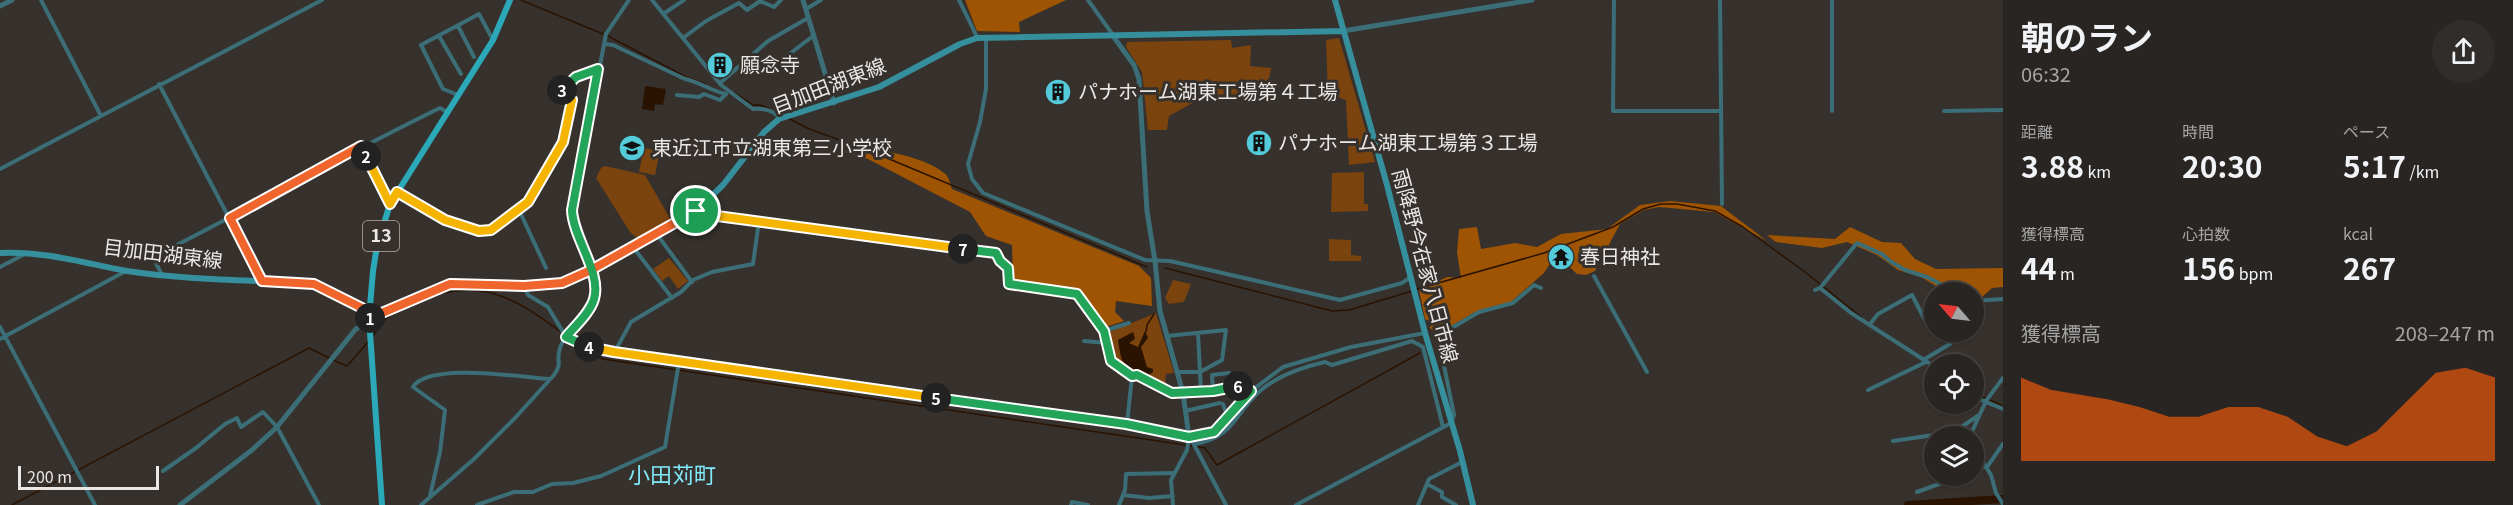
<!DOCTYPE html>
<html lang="ja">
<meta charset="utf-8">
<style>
:root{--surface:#282522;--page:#302d2a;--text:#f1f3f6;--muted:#a5a5a5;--line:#444240;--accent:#ea580c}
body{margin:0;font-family:Georgia,"Noto Sans JP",serif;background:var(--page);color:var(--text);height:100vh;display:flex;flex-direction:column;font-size:22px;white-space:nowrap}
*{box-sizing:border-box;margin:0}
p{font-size:20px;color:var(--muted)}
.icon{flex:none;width:33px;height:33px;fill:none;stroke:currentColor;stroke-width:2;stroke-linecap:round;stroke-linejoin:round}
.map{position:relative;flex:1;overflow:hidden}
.panel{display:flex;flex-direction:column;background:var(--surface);width:510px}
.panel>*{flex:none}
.needle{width:39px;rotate:298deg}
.tools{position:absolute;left:1924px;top:282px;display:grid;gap:12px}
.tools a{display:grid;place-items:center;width:60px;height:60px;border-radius:50%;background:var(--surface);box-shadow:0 2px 4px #0004,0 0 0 2px var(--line);font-size:30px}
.scale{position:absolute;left:18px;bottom:15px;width:141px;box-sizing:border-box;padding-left:6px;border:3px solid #ebe7e5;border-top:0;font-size:16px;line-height:21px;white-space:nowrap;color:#ebe7e5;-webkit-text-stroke:4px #36312d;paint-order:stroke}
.pin{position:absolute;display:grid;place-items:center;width:51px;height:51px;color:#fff;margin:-26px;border:3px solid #fff;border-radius:50%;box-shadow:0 2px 6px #0007}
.km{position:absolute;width:30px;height:30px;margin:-15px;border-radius:50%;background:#222;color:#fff;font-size:16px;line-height:30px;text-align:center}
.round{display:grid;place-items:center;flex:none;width:63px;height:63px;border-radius:32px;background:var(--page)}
.headline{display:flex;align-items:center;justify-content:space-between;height:102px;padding:0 18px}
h1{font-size:33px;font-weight:700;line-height:45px}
.metrics{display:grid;grid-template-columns:repeat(3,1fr);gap:9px;height:102px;padding:6px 18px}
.metrics div{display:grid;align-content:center}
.metrics b{font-size:30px;font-weight:700}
.metrics small{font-size:16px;font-weight:400}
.metrics p{font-size:16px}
.chart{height:168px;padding:12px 18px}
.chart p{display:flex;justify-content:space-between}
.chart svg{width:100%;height:108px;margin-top:6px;fill:var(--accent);opacity:.7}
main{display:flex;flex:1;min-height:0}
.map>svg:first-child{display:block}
</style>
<main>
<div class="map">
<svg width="2003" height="505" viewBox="0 0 2003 505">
<rect width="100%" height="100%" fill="#36312d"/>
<path fill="#7b430e" d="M1339,38l36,124 -26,3 -3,-65 -18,-6 -2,-54z
M1231,40l1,8 19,-3 -1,21 21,2c-1,12 -7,25 -18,30l-55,2 -29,16 -2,14h-19l-6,-58 -16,-25 1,-5z
M644,148l16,3 -5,24 -16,-3z
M605,166l40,9 26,45 -34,18 -7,-6 -34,-54 5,-10z
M1364,172v32h4v7l-37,1 1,-39z
M1329,239l22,1v15l10,1v5h-32z
M669,258l19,23 -10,8 -9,-13 -7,5 -9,-12z
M1173,280l18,4 -7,18 -15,2 -4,-6z
M1156,313l18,60 -8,1 -1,13 -32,-12 -17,-12 -9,-30z"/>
<path fill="#9e5403" d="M965,0h101l-47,22 1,10 -43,-1z
M841,146c27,1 82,9 103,27 5,3 6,11 8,16l187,77 12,12 1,28 -36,-5 -1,11 9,9 -18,6 -25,-37 -68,-9 -1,-36 -26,-9 -16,-24 -102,-53 -25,-7z
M1670,201l51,5 46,35 -53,-29 -55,-5 -15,3 -24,14 -25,47 -9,4 -9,-1 -16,-15h-8l-9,14 -33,29 -34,9 -40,23 -7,-6 1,-6 -6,-3 -6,-29 28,-13 14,1 -4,-26 2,-23 18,-2 4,22 34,-6 22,4 24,-13 46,-5 33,-24z
M1850,227l32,15 19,1 14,16 21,10 67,-1v19l-11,1 -11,10h-7v-6h-28l-25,-15 -23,-7 -21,-15 -30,-13 -25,6 -46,-6 -9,-7 68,4z"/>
<path fill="#2b1301" d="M645,86l21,3 -3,16 -8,-1 -1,7 -12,-2z
M1145,331l3,7 -7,9 6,20 6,2v3l-6,4c-25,-12 -25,-9 -29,-36l15,-8 2,7 -6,4 9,4z"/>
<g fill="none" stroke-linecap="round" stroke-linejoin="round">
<path stroke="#2b1301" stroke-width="1.5" d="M521,0l82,34
M608,36l78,41 19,7
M735,93l18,12h7l10,4
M775,111l9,5
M788,118l19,10 68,25 272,114
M1165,268l167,43 17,-1 63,-19
M1417,289l127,-36 69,-26 30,-18 18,-5h16l38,7 28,16 62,45 56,45
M1146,332l1,-7 7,-11
M373,336c4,-5 9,-14 14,-18 9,-7 23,-13 33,-17 58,-25 94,-4 141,31
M566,338l12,12 25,9 589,87
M333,360l14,6 21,-24
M1974,393l11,5
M1990,400l13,6
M1197,447l8,1 12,17 203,-112
M12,505l297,-157 20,10"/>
<path stroke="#2b1301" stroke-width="8" d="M1908,505l95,-6"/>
<path stroke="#3b6e76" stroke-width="4" d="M41,0l60,116
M652,0l69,85 32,24c9,-1 21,1 26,9
M959,0l18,37
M1088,0l25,35
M1614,0l-1,111h108
M1720,0l2,204
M806,9l15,-9
M663,14l21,-14
M458,26l16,31
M439,36l22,38
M683,38l23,-17 33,-18 8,7 13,-9 14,6 7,-7
M986,38v51l-6,33 -12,42 4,15 11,14 162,67 25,1 170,39 62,-17 9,-6
M604,44l9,1 72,34c15,3 26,12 41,15
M783,59l30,-23
M720,83l48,-42 40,-23
M159,84l103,197
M458,95l-15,-6 -22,-44 58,-31 14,26
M677,95l22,2 5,-3 16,6 6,-6
M1832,111v-111
M1944,111l59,-1
M361,146l29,58
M0,169l322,-169
M398,192l47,28 34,11 12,-1 37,-27 35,-61 9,-42 -15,-5 19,-18 21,-8
M519,210l27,58
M697,211l5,3 294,39 12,15 1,16 68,10c20,23 28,38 34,67l21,15 -5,48
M656,233l36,49
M633,247l39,51
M0,267l23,-12
M162,275l-9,-18c96,-48 190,-102 287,-149l7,4
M1594,276l53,96
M524,286l4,9 20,12 18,30 29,12 269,40 263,35 62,13 25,-5 37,-41 32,-24 68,-20 74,-14
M1820,288l37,-45 25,11 8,7 15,9 22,7 29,15
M1815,290l5,-2 31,25 84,54
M1974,301l29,-2
M1870,324l8,-10 34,-19 14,27 6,-1 3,4
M0,327l95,178
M1104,331l25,-8
M1167,336l59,-6 -4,30 -22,12 1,20
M0,339l126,-68
M1084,341l23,2
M614,353l17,-31 50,-30 12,-12 19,-8 41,-8 6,-43
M1923,360l27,-16 -10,-12
M1177,372h23l-2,-39
M1132,376l5,-1 35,18 41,-2 28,-6 10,6
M1868,390l58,-28
M1213,391l-1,-16 17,-2
M1974,397l29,12
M1223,404l5,14
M1185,411l35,-8
M1970,436l16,-35 17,-23
M1190,437l36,68
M1893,441l61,-9 25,-17
M1195,444c40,-7 39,-31 66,-54 18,-15 42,-23 64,-28l7,3 80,-24 11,6 20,80
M1974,447l17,28 5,18 7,11
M1987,467l16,-23
M163,471l33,-23 29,-24 12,-6 4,9 22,-15 14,15 42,78
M1974,471l12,-5
M1427,484l15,8v5l14,8
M1917,492l44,-16
M1123,495l26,3 24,-2
M430,496l10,-44 5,-42 -32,-23c15,-25 108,-10 136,-8
M421,505l53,-46 41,-41 39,-43c8,-11 3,-12 5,-23 4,-20 27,-35 35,-53 5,-32 -21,-58 -22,-89l34,-176 23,-34
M477,505l37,-13h19l19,-8 21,-1 28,-7 64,-29 14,-85
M1071,505l1,-3 16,3
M1119,505l6,-15 1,-16 47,-1
M1173,505l-2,-25 16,-30 2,-13
M1296,505l155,-82 3,-8 -16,-79 41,-24 34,-9 21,-18 7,3
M1418,505l11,-26 33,-17"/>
<path stroke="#3b6e76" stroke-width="5" d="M803,0l31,103
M0,6l12,-6
M1343,31l189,-31
M1113,36l21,29 5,14 8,132 8,50 5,50 23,82 6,44
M180,505l72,-55 25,-23 78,-97 14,-12"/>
<path stroke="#368f9c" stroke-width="6" d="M1335,0l52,185 38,148 35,118 13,54
M0,253c44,-2 84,10 127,18 58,9 120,9 179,12l20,5 40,22 3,8 81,-34 96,2 16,-3 29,-13 105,-59 27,-26 41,-53 15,-13 100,-32 81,-43 17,-6 366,-7"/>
<path stroke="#2ba9b9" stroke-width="6" d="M382,505l-13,-187 4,-47 4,-25 13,-42 103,-164 17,-40"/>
</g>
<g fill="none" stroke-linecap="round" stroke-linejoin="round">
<defs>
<path id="split-1" d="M370,318l80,-34 74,2 38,-3 29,-13 105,-59"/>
<path id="split-2" d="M366,156l-5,-10 -131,72 32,63 52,3 52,26 4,8"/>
<path id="split-3" d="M366,156l24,48 7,-12 48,28 34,11 12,-1 37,-28 35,-60 9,-42 -15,-6 5,-4"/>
<path id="split-4" d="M562,90l14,-13 22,-8 -26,141c1,28 30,63 22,89 -4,14 -19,27 -28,38l23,10"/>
<path id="split-5" d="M589,347l25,5 322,46"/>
<path id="split-6" d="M936,398l190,26 63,13 25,-5 37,-41 -10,-6 -3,1"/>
<path id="split-7" d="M963,249l33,4 4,8 8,7 1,16 68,10 27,37 7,30 21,15 5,-1 35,18 41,-2 25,-5"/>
<path id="split-8" d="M696,211l6,3 261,35"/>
</defs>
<use href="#split-1" stroke="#fff" stroke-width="12"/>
<use href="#split-2" stroke="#fff" stroke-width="12"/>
<use href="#split-3" stroke="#fff" stroke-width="12"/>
<use href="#split-4" stroke="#fff" stroke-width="12"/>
<use href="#split-5" stroke="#fff" stroke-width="12"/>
<use href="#split-6" stroke="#fff" stroke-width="12"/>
<use href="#split-7" stroke="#fff" stroke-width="12"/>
<use href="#split-8" stroke="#fff" stroke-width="12"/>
<use href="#split-1" stroke="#f0652b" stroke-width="8"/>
<use href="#split-2" stroke="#f0652b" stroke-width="8"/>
<use href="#split-3" stroke="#f5b400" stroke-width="8"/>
<use href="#split-4" stroke="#22a559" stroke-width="8"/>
<use href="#split-5" stroke="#f5b400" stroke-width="8"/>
<use href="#split-6" stroke="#22a559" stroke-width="8"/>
<use href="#split-7" stroke="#22a559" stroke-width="8"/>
<use href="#split-8" stroke="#f5b400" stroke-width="8"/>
</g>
<defs>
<symbol id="building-disc" viewBox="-11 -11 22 22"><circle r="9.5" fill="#53cbdb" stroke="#36312d"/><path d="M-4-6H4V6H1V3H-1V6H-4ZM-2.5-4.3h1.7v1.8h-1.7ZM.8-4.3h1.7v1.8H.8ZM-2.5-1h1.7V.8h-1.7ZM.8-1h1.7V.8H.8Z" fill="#111"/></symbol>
<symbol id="school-disc" viewBox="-11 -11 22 22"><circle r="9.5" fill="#53cbdb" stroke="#36312d"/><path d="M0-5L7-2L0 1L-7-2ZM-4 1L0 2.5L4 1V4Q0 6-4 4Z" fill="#111"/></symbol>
<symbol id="temple-disc" viewBox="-11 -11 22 22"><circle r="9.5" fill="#53cbdb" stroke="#36312d"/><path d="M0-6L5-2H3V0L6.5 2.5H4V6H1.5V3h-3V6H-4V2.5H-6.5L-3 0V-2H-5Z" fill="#111"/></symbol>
</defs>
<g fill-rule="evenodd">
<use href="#building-disc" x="705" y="50" width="30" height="30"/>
<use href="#building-disc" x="1043" y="77" width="30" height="30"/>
<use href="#building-disc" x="1244" y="128" width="30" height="30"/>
<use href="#school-disc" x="617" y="133" width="30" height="30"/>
<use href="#temple-disc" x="1546" y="242" width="30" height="30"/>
</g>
<g text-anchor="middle" stroke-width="6" stroke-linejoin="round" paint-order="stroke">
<rect fill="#36312d" stroke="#b5b0ae" stroke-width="1.5" x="363" y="221" width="36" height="30" rx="4.5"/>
<g font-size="18" font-weight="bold" fill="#ebe7e5">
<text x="381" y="242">13</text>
</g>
<g font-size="20" fill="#ebe7e5" stroke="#36312d" text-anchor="start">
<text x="740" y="72">願念寺</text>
<text x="1078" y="99">パナホーム湖東工場第４工場</text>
<text x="1278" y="150">パナホーム湖東工場第３工場</text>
<text x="652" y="155">東近江市立湖東第三小学校</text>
<text x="1580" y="264">春日神社</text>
</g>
<g font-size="20" fill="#ebe7e5" stroke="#36312d">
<text transform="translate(829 86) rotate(-21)" y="7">目加田湖東線</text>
<text transform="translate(163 254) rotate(7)" y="7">目加田湖東線</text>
<text transform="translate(1425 266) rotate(75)" y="7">雨降野今在家八日市線</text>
</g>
<g font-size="22" fill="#80e9f9" stroke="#36312d">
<text x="672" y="483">小田苅町</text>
</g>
</g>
</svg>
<div class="tools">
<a><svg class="needle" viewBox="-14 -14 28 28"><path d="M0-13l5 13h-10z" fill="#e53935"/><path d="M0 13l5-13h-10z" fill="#a5a5a5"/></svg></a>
<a><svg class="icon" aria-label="locate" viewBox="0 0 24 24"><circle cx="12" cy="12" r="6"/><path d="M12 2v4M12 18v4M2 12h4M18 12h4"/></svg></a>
<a><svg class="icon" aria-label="layers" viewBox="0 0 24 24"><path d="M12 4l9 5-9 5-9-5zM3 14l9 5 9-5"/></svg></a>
</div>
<div class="scale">200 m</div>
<div class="pin" style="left:696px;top:211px;background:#1e9e55"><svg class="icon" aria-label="arrive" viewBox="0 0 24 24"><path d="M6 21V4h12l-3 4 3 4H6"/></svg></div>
<b class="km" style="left:370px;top:318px">1</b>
<b class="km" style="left:366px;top:156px">2</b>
<b class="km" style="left:562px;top:90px">3</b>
<b class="km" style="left:589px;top:347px">4</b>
<b class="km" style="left:936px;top:398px">5</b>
<b class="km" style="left:1238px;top:386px">6</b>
<b class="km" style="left:963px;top:249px">7</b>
</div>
<section class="panel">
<div class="headline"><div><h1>朝のラン</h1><p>06:32</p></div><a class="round"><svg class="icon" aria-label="share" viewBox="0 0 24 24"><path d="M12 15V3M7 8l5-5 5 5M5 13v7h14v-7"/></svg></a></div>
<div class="metrics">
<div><p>距離</p><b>3.88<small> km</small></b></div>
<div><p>時間</p><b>20:30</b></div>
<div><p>ペース</p><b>5:17<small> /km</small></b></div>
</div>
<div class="metrics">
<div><p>獲得標高</p><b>44<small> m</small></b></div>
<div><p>心拍数</p><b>156<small> bpm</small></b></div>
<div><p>kcal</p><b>267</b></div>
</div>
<div class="chart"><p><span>獲得標高</span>208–247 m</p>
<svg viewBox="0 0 160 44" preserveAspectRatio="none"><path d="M0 44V10L10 15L20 17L30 19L40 22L50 26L60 26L70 22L80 22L90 26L100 34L110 38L120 32L130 20L140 8L150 6L160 10V44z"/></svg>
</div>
</section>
</main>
